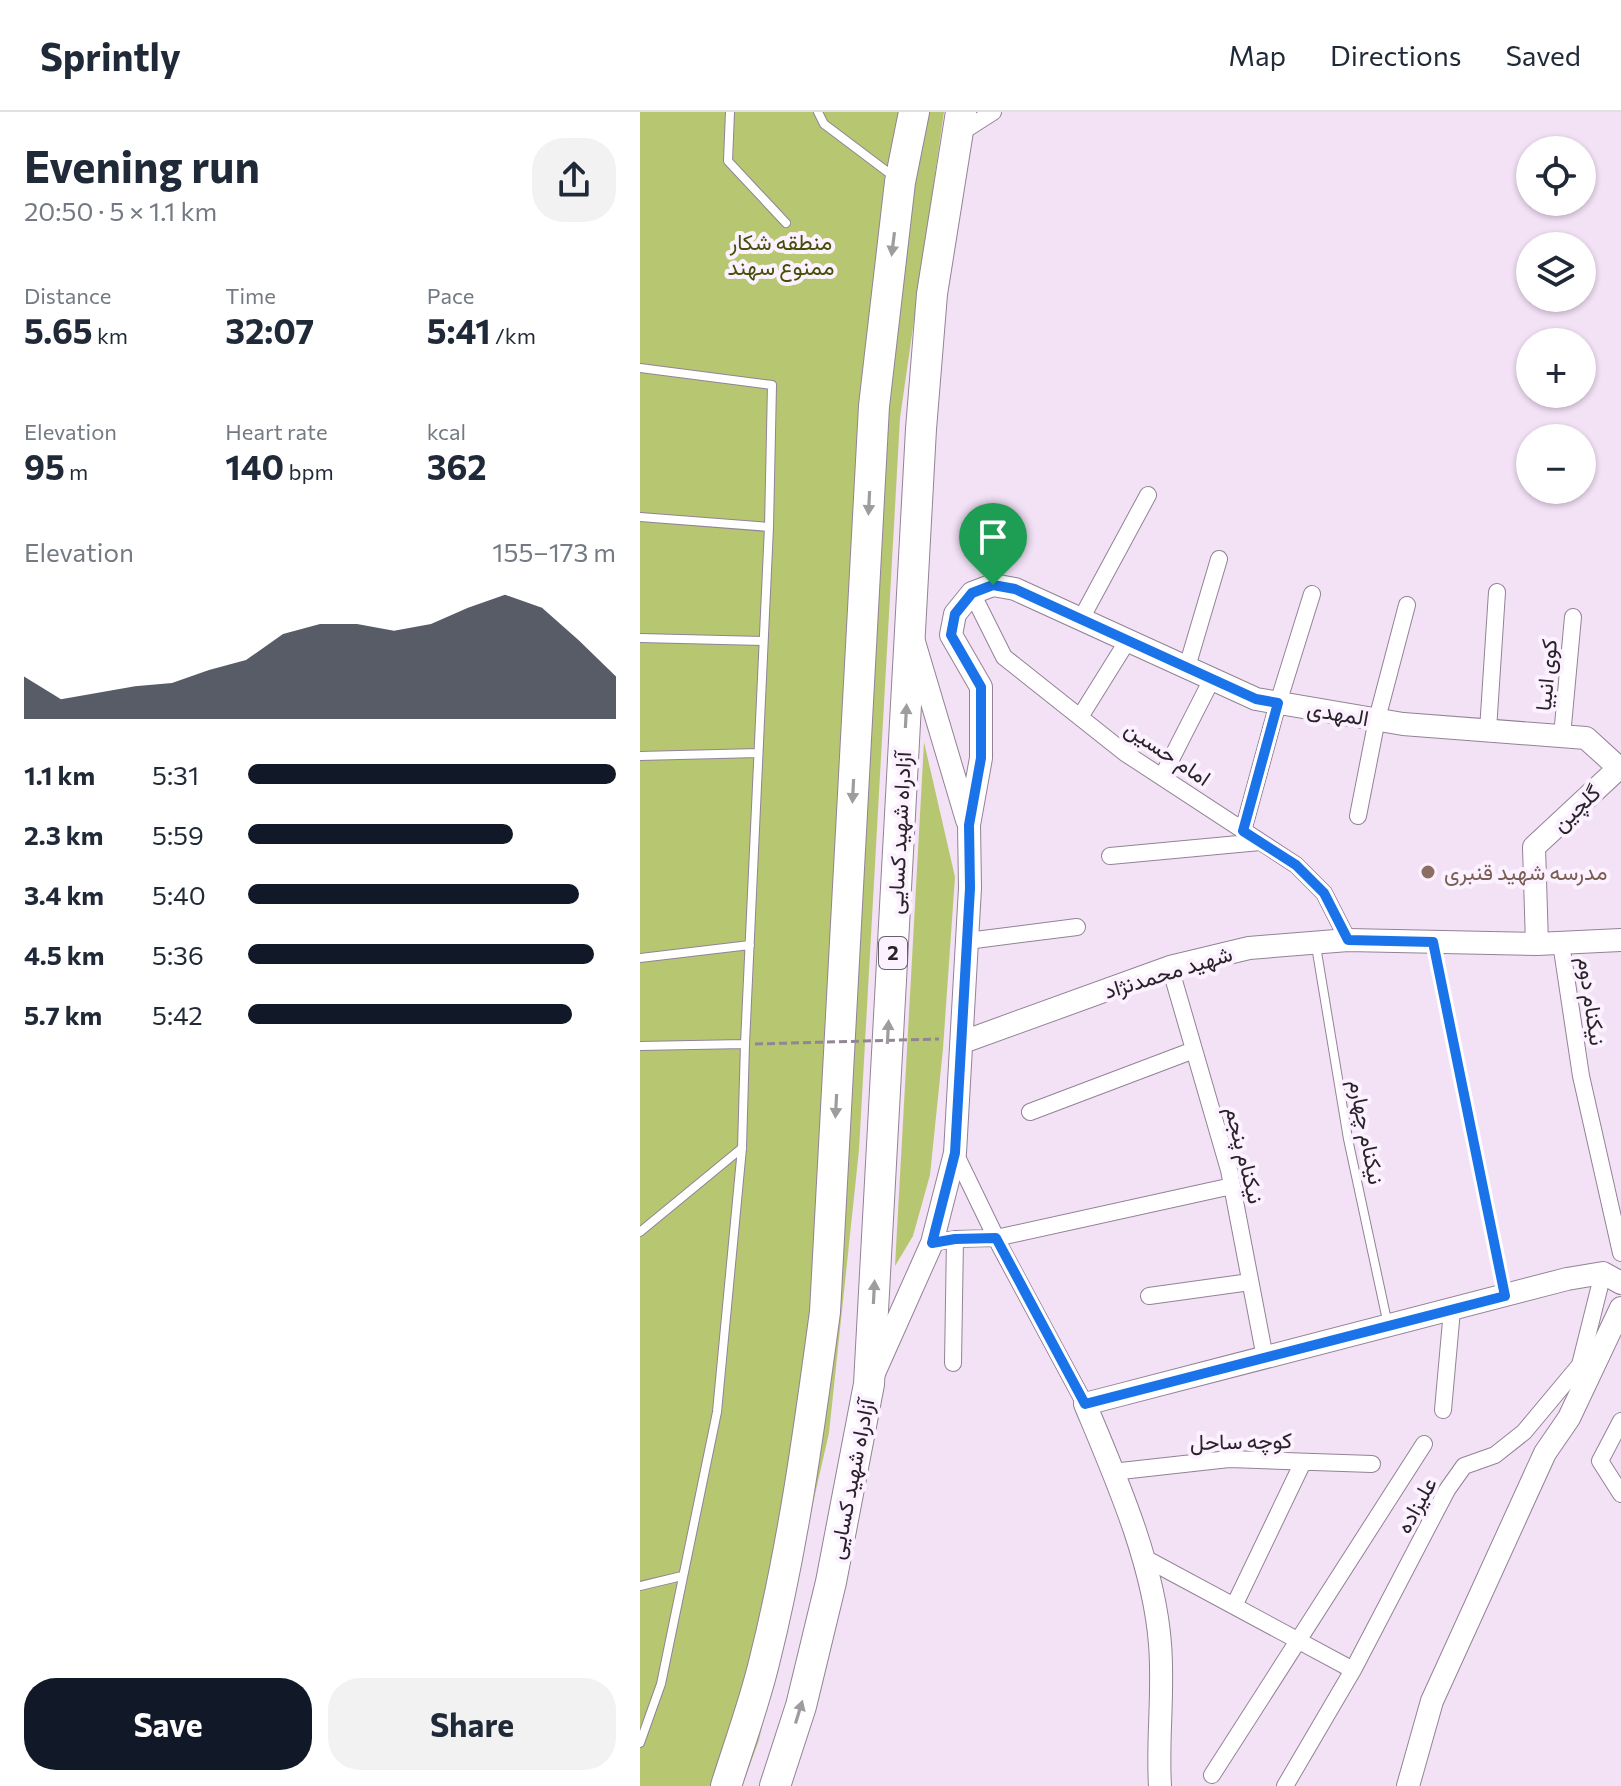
<!DOCTYPE html>
<meta charset="utf-8">
<style>
:root{--surface:#fff;--page:#f2f2f3;--text:#1f2937;--muted:#747a83;--line:#e0e1e3;--accent:#111827}
body{margin:0;font-family:Commissioner,Vazirmatn,sans-serif;background:var(--page);color:var(--text);height:100vh;display:flex;flex-direction:column;font-size:30px;white-space:nowrap}
*{box-sizing:border-box;margin:0}
p{font-size:26px;color:var(--muted)}
.icon{flex:none;width:44px;height:44px;fill:none;stroke:currentColor;stroke-width:2;stroke-linecap:round;stroke-linejoin:round}
.map{position:relative;flex:1;overflow:hidden}
.drawer{display:flex;flex-direction:column;background:var(--surface);width:640px}
.drawer>*{flex:none}
.fabs{position:absolute;left:876px;top:24px;display:grid;gap:16px}
.fabs a{display:grid;place-items:center;width:80px;height:80px;border-radius:50%;background:var(--surface);box-shadow:0 2px 6px #0004;font-size:40px}
.pin{position:absolute;display:grid;place-items:center;width:68px;height:68px;color:#fff;margin:-82px -34px;border-radius:50% 50% 50% 0;rotate:-45deg;box-shadow:0 0 8px #0007}
.pin .icon{rotate:45deg}
.round{display:grid;place-items:center;flex:none;width:84px;height:84px;border-radius:32px;background:var(--page)}
.head{display:flex;align-items:center;justify-content:space-between;height:136px;padding:0 24px}
h1{font-size:44px;font-weight:700;line-height:60px}
.stats{display:grid;grid-template-columns:repeat(3,1fr);gap:12px;height:136px;padding:8px 24px}
.stats div{display:grid;align-content:center}
.stats b{font-size:34px;font-weight:700}
.stats small{font-size:22px;font-weight:400}
.stats p{font-size:22px}
.chart{height:224px;padding:16px 24px}
.chart p{display:flex;justify-content:space-between}
.chart svg{width:100%;height:144px;margin-top:8px;fill:var(--accent);opacity:.7}
.button{display:flex;gap:16px;margin-top:auto;padding:16px 24px}
.button a{flex:1;height:92px;border-radius:32px;background:var(--accent);color:#fff;font-size:32px;font-weight:700;line-height:92px;text-align:center}
.button a+a{background:var(--page);color:var(--text)}
ul{padding:0 24px;list-style:none;font-size:26px}
li{display:grid;grid-template-columns:128px 96px 1fr;align-items:center;height:60px}
li i{height:20px;border-radius:10px;background:var(--accent)}
header{display:flex;align-items:center;gap:48px;box-sizing:border-box;height:112px;padding:0 40px;background:var(--surface);border-bottom:2px solid var(--line)}
header strong{font-size:38px}
nav{display:flex;gap:44px;margin-inline-start:auto;font-size:28px}
main{display:flex;flex:1;min-height:0}
.map>svg:first-child{display:block}
</style>
<header>
<strong>Sprintly</strong>
<nav><a>Map</a><a>Directions</a><a>Saved</a></nav>
</header>
<main>
<section class="drawer">
<div class="head"><div><h1>Evening run</h1><p>20:50 · 5 × 1.1 km</p></div><a class="round"><svg class="icon" aria-label="share" viewBox="0 0 24 24"><path d="M12 15V3M7 8l5-5 5 5M5 13v7h14v-7"/></svg></a></div>
<div class="stats">
<div><p>Distance</p><b>5.65<small> km</small></b></div>
<div><p>Time</p><b>32:07</b></div>
<div><p>Pace</p><b>5:41<small> /km</small></b></div>
</div>
<div class="stats">
<div><p>Elevation</p><b>95<small> m</small></b></div>
<div><p>Heart rate</p><b>140<small> bpm</small></b></div>
<div><p>kcal</p><b>362</b></div>
</div>
<div class="chart"><p><span>Elevation</span>155–173 m</p>
<svg viewBox="0 0 160 44" preserveAspectRatio="none"><path d="M0 44V31L10 38L20 36L30 34L40 33L50 29L60 26L70 18L80 15L90 15L100 17L110 15L120 10L130 6L140 10L150 20L160 31V44z"/></svg>
</div>
<ul>
<li><b>1.1 km</b>5:31<i style="width:100%"></i></li>
<li><b>2.3 km</b>5:59<i style="width:72%"></i></li>
<li><b>3.4 km</b>5:40<i style="width:90%"></i></li>
<li><b>4.5 km</b>5:36<i style="width:94%"></i></li>
<li><b>5.7 km</b>5:42<i style="width:88%"></i></li>
</ul>
<div class="button"><a>Save</a><a>Share</a></div>
</section>
<div class="map">
<svg width="981" height="1674" viewBox="0 0 981 1674">
<rect width="100%" height="100%" fill="#f3e1f6"/>
<path fill="#b7c771" d="M0,0h304l-44,306 -41,732 -30,283 -70,307 -17,46h-102z
M284,630l31,135 -12,172 -13,126 -17,61 -18,30z"/>
<g fill="none" stroke-linecap="round" stroke-linejoin="round">
<defs>
<path id="lane" d="M90,0l-2,49 58,62
M178,0l6,12 69,52
M0,256l132,17 -3,142 -24,517
M0,405l129,10
M0,526l123,3
M0,644l118,-3
M793,832l71,348
M676,834l32,193 40,186
M0,846l110,-13
M0,934l105,-2 -3,104 -25,264 -56,272 -21,59
M0,1120l102,-84
M0,1474l42,-10"/>
<path id="street" d="M317,23l36,-23
M332,481l32,64 121,96 171,112 28,28 24,47
M441,507l67,-124
M547,555l32,-108
M440,605l48,-77
M848,618l9,-138
M922,624l11,-119
M522,665l50,-98
M718,704l19,-97 30,-114
M603,719l35,-128 34,-109
M470,744l150,-14
M327,829l110,-14
M921,831l20,133 40,177
M530,855l59,203 36,188
M390,1000l164,-62
M315,1041l46,95 84,156
M292,1131l23,-4 41,-1 236,-52
M509,1184l101,-14
M313,1251l2,-124
M803,1298l9,-100
M981,1309l-21,40 21,33
M472,1360l117,-13 143,5
M501,1444l212,114
M594,1494l69,-144
M572,1663l212,-331
M645,1674l68,-116 94,-180 17,-24 31,-11 29,-23 56,-67 23,-92"/>
<path id="secondary" d="M274,530l53,178
M897,832l-3,-97 87,-81
M323,930l207,-75 79,-19 99,-8 189,4 84,-4
M234,1261l58,-130 23,-90 15,-265 -1,-63 12,-67v-71l-30,-52 4,-21 17,-21 21,-8 22,4 241,110 147,25 183,14 33,30
M520,1674c-3,-47 4,-94 0,-142 -6,-80 -44,-166 -75,-240l482,-125 36,-6 18,10
M768,1674l24,-85 113,-248 24,-35 52,-110"/>
<path id="highway" d="M86,1674c13,-41 28,-82 38,-123 29,-115 45,-233 61,-351l49,-906 26,-224 14,-70
M135,1674l26,-80 30,-124 38,-198 52,-955 11,-135 29,-182"/>
</defs>
<use href="#lane" stroke="#938296" stroke-width="10"/>
<use href="#street" stroke="#938296" stroke-width="18"/>
<use href="#secondary" stroke="#938296" stroke-width="24"/>
<use href="#highway" stroke="#938296" stroke-width="32"/>
<use href="#lane" stroke="#fff" stroke-width="8"/>
<use href="#street" stroke="#fff" stroke-width="16"/>
<use href="#secondary" stroke="#fff" stroke-width="22"/>
<use href="#highway" stroke="#fff" stroke-width="30"/>
<path stroke="#928594" stroke-width="3" stroke-dasharray="8 4" stroke-linecap="butt" d="M115,932l184,-5"/>
</g>
<defs><path id="oneway-solid" d="M-6-.8H1V-3.2L6.5 0L1 3.2V.8H-6Z" transform="scale(2)"/></defs>
<g fill="#9f9c9f">
<use href="#oneway-solid" transform="translate(253 132) rotate(97)"/>
<use href="#oneway-solid" transform="translate(229 391) rotate(93)"/>
<use href="#oneway-solid" transform="translate(266 604) rotate(-87)"/>
<use href="#oneway-solid" transform="translate(213 679) rotate(93)"/>
<use href="#oneway-solid" transform="translate(248 920) rotate(-87)"/>
<use href="#oneway-solid" transform="translate(196 994) rotate(93)"/>
<use href="#oneway-solid" transform="translate(234 1180) rotate(-87)"/>
<use href="#oneway-solid" transform="translate(159 1600) rotate(-73)"/>
</g>
<g fill="none" stroke-linecap="round" stroke-linejoin="round">
<defs>
<path id="route" d="M353,473l22,4 241,110 22,4 -35,128 53,34 28,28 24,47 85,2 72,354 -420,108 -89,-166 -41,1 -23,4 23,-90 15,-265 -1,-63 12,-67v-71l-30,-52 4,-21 17,-21z"/>
</defs>
<use href="#route" stroke="#fff" stroke-width="16"/>
<use href="#route" stroke="#1a73e8" stroke-width="10"/>
</g>
<circle fill="#8d6e63" stroke="#fcf1fe" stroke-width="3" cx="788" cy="760" r="8"/>
<g text-anchor="middle" stroke-width="8" stroke-linejoin="round" paint-order="stroke">
<rect fill="#fcf1fe" stroke="#68606a" stroke-width="2" x="239" y="825" width="28" height="32" rx="6"/>
<g font-size="20" font-weight="bold" fill="#29222a">
<text x="253" y="848">2</text>
</g>
<g font-size="22" fill="#464f08" stroke="#fcf1fe">
<text x="141" y="138">منطقه شکار<tspan x="141" dy="25">ممنوع سهند</tspan></text>
</g>
<g font-size="22" fill="#29222a" stroke="#fcf1fe">
<text transform="translate(906 563) rotate(-85)" y="8">کوی انبیا</text>
<text transform="translate(698 601) rotate(10)" y="8">المهدی</text>
<text transform="translate(528 641) rotate(34)" y="8">امام حسین</text>
<text transform="translate(936 696) rotate(-43)" y="8">گلچین</text>
<text transform="translate(259 721) rotate(-87)" y="8">آزادراه شهید کسایی</text>
<text transform="translate(528 860) rotate(-17)" y="8">شهید محمدنژاد</text>
<text transform="translate(952 889) rotate(82)" y="8">نیکنام دوم</text>
<text transform="translate(727 1020) rotate(79)" y="8">نیکنام چهارم</text>
<text transform="translate(605 1043) rotate(76)" y="8">نیکنام پنجم</text>
<text transform="translate(601 1329) rotate(-1)" y="8">کوچه ساحل</text>
<text transform="translate(211 1367) rotate(-79)" y="8">آزادراه شهید کسایی</text>
<text transform="translate(776 1393) rotate(-61)" y="8">علیزاده</text>
</g>
<g font-size="22" fill="#785e54" stroke="#fcf1fe" text-anchor="start">
<text x="804" y="768">مدرسه شهید قنبری</text>
</g>
</g>
</svg>
<div class="fabs">
<a><svg class="icon" aria-label="locate" viewBox="0 0 24 24"><circle cx="12" cy="12" r="6"/><path d="M12 2v4M12 18v4M2 12h4M18 12h4"/></svg></a>
<a><svg class="icon" aria-label="layers" viewBox="0 0 24 24"><path d="M12 4l9 5-9 5-9-5zM3 14l9 5 9-5"/></svg></a>
<a>+</a>
<a>−</a>
</div>
<div class="pin" style="left:353px;top:473px;background:#1e9e55"><svg class="icon" aria-label="arrive" viewBox="0 0 24 24"><path d="M6 21V4h12l-3 4 3 4H6"/></svg></div>
</div>
</main>
